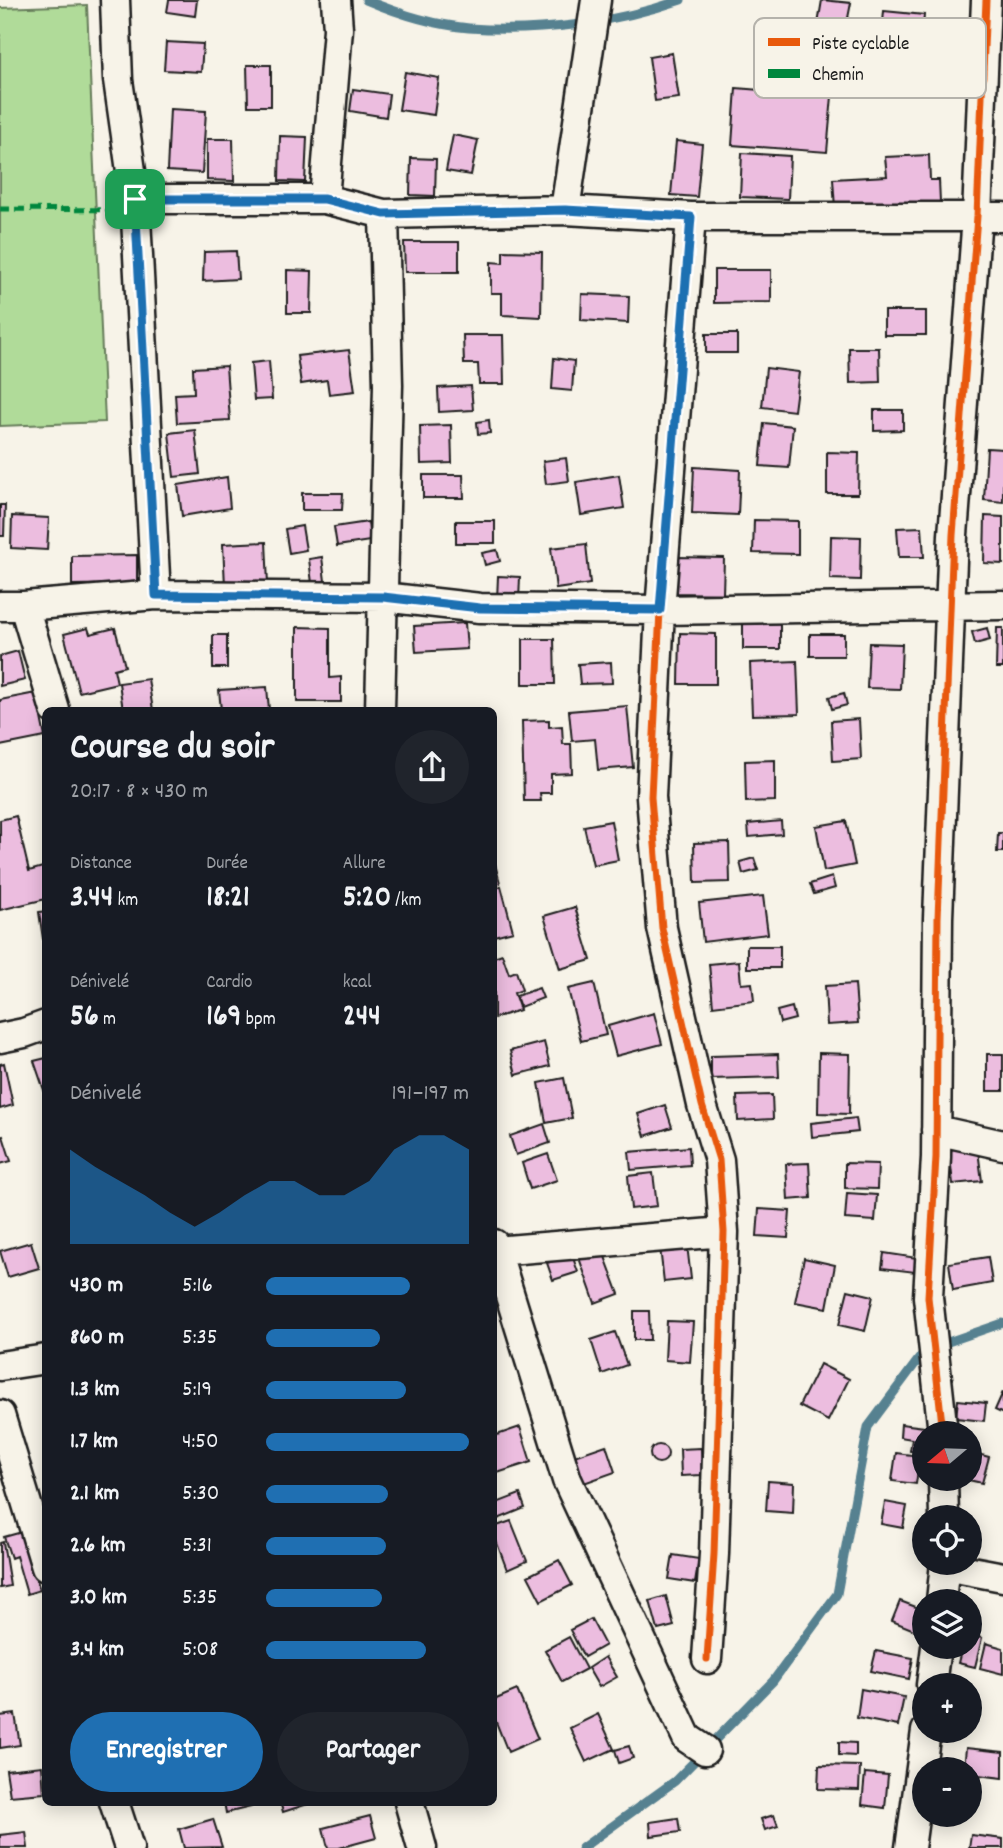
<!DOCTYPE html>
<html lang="fr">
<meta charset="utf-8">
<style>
:root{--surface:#171b24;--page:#20242c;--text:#f1f3f6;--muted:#9ea1a6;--accent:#1f6fb2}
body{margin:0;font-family:Dekko,sans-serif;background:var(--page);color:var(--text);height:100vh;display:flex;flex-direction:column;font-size:26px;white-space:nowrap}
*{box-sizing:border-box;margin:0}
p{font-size:23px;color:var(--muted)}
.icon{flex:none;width:38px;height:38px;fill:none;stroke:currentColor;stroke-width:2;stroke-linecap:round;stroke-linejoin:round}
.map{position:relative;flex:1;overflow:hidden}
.sheet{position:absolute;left:42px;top:707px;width:455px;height:1099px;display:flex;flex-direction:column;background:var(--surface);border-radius:10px;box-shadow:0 4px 18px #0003}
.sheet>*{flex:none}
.needle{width:46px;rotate:251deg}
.fabs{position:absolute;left:912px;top:1421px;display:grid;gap:14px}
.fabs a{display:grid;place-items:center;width:70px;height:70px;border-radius:50%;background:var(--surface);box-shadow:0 4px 18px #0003;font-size:35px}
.pin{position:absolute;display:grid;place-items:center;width:60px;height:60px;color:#fff;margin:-30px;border-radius:14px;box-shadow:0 4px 10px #0006}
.round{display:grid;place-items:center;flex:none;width:74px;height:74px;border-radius:37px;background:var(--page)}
.overview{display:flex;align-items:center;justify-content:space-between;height:119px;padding:0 28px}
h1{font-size:38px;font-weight:700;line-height:52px}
.metrics{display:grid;grid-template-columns:repeat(3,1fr);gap:10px;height:119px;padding:7px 28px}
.metrics div{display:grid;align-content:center}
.metrics b{font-size:30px;font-weight:700}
.metrics small{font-size:19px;font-weight:400}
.metrics p{font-size:19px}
.chart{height:196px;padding:14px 28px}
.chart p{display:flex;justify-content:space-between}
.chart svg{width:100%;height:126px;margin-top:7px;fill:var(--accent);opacity:.7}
.primary-button{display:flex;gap:14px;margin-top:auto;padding:14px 28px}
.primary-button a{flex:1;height:80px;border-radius:42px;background:var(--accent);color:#fff;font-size:28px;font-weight:700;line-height:80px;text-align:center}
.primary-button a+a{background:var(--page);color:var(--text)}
ul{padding:0 28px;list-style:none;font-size:23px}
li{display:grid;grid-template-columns:112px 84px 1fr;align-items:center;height:52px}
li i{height:18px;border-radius:9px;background:var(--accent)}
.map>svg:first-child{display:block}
</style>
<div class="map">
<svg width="1003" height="1848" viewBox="0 0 1003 1848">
<rect width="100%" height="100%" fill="#f7f3e8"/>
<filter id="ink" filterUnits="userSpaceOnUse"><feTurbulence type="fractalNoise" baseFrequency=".0143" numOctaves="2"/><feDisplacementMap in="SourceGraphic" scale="14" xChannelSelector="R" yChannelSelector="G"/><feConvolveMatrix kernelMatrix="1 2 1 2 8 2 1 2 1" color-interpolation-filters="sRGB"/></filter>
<g filter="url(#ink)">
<path fill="#b0db99" stroke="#667c5a" stroke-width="2" d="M87,5l18,417 -105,4v-418z"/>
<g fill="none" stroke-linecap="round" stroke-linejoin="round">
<path stroke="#578190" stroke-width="9" d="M366,0c31,13 70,25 103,28 71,5 146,-5 212,-28
M948,1342l55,-19
M582,1848l93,-67 98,-100 64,-87 31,-167 56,-75"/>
</g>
<path fill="#ecbddf" stroke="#1c1c1c" stroke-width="2" d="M169,0h28l-2,16 -28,-4z
M822,0l29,3 -9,45 -27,-6z
M884,11l40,4 -2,23 15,2 -3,33 -55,-5z
M166,42l37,2 -2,28 -37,-2z
M672,53l7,45 -24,3 -6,-44z
M247,65h24v41h-23z
M405,72l34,6 -5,37 -35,-5z
M736,88l96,8 -5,56 -95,-7z
M353,89l36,5 -3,23 -36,-6z
M170,109l36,2 -4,62 -35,-2z
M453,135l25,5 -7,35 -25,-4z
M280,136l27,1 -2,45 -26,-1z
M207,139h26l1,42 -27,-1z
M676,141l26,3 -5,53 -26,-2z
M742,153l48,3 -2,43 -48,-2z
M929,155l1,25h9l1,22 -105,6 -2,-29 54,-3 -2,-19z
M411,158l25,1 -1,37 -25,-1z
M404,242h55v30h-54z
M236,251l2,28 -35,2 1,-29z
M503,251l39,1 -1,65 -39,-2v-22h-11v-31l12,1z
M287,270l25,1 -1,42h-24z
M714,270h57v32l-57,1z
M582,294l47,2 -1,27 -47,-3z
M884,311h42v24h-42z
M706,334h31v19h-31z
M463,335h40l1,49h-25l-1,-20h-14z
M849,348h30l1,34 -30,1z
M349,350l6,41 -26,3 -2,-14 -26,4 -4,-28z
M554,358l20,3 -2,30 -20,-2z
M269,361l3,38 -18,1 -3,-37z
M226,366l4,54 -53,3 -2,-29 19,-1 -1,-25z
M766,368l33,4 -5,39 -32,-4z
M471,386l2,24 -34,2 -1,-24z
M874,410h29v20l-29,1z
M489,420l1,13 -12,1 -1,-12z
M764,423l29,3 -4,42 -29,-2z
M451,425l1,38 -31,1 -1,-38z
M195,430l5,44 -26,3 -5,-44z
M987,448l16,1v53l-19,-2z
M827,452l32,1 -1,41h-31z
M566,458l3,23 -23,3 -3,-23z
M694,467l46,3 -2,45 -46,-2z
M423,475h40l1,23h-41z
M619,475l5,33 -43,7 -5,-33z
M227,477l3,31 -48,8 -4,-31z
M302,493h41l-1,17h-40z
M0,505h5l-1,31h-4z
M12,516l37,2 -2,32 -36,-2z
M985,516l18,1v47l-19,-1z
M754,520l44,1v33l-45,-1z
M456,521h39v22h-39z
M368,522l2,19 -33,5 -3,-19z
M302,526l4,24 -17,3 -4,-24z
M922,527l2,30h-25l-2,-29z
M831,536l30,1 -1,43 -30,-1z
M266,542l2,42 -43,2 -2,-42z
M586,544l4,40 -34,5 -5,-41z
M497,550l3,11 -15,4 -3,-12z
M137,555v29l-65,1v-29z
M322,557l3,24 -13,2 -3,-24z
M678,557l46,1 -1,36 -46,-1z
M498,576l22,1 -1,24 -22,-1z
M465,623l2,26 -51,3 -2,-26z
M743,623h37v26h-37z
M297,627l33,1v50l11,-1v25h-44z
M88,628l2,6 25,-6 10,38 -11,3 3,14 -38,9 -15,-58z
M987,628l3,12 -15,4 -3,-12z
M997,628h6v40h-7z
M680,633l36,1v50h-37z
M810,634h34v22h-34z
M213,635h14v33h-14z
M523,639h31l1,45h-32z
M869,643l33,1 -2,45 -33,-1z
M18,651l7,29 -25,6v-30z
M797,661l2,53 -47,1 -2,-52z
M611,662l1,21 -32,1 -2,-20z
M148,679l5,31h-30l-4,-27z
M267,687l2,23h-48l-2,-20z
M36,693l9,44 -45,9v-46z
M844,693l3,12 -15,4 -3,-12z
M627,706l6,61 -35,3 -3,-31 -23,2 -3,-30z
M859,719l2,40 -28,2 -2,-40z
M549,720v7l13,-1 1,18h8l1,29 -21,1v19h-11l1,8h-17l-2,-80z
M775,760v41l-29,1 -1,-41z
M16,816l13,55 17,-5v33l-46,11v-90z
M611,821l7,39 -25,5 -9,-39z
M781,821l1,13 -33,3 -1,-13z
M846,821l9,44 -31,6 -8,-45z
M998,833h5v19h-6z
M729,842l1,40 -35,1 -1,-40z
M754,858l4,12 -15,4 -3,-12z
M494,860l6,23 -6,2z
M832,877l3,11 -21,6 -4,-10z
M501,886l12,45 -19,5v-47z
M763,896l5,38 -65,8 -4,-39z
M575,907l16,53 -31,9 -16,-53z
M46,911v28h-3l-4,-27z
M747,946h33v22h-33z
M502,954l7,20 7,-3 6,19 -8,3 6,17 -26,8v-61z
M739,961l2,23 11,-1 2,18 -41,5 -4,-42z
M594,983l12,52 -25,6 -13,-52z
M855,984l3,39 -31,2 -2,-39z
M539,988l4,10 -23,9 -4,-11z
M792,1007l3,12 -15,4 -3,-12z
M654,1013l8,31 -46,12 -8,-30z
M544,1042l6,24 -34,9 -6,-24z
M819,1053l31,1 -1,60 -31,-1z
M778,1054l1,23 -68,2v-23z
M987,1054h16v37h-16z
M46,1058v38l-12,-35z
M4,1063l9,42 -13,4v-45z
M564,1078l8,40 -26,5 -7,-40z
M772,1095l1,24 -35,2 -1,-25z
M665,1105l7,22 -27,9 -7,-22z
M856,1118l2,14 -46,5 -1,-14z
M544,1124l6,19 -34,12 -6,-19z
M3,1136l8,25 -11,3v-27z
M977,1143l5,38 -29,3 -4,-37z
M689,1147l1,18 -59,5 -2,-18z
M548,1154l9,26 -27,9 -8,-26z
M809,1163l2,35 -23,2 -2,-36z
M845,1163l33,1 -1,25 -32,-1z
M653,1173l4,33 -26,3 -3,-33z
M847,1193l30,2 -2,26 -30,-2z
M759,1209l31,2 -2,27 -31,-2z
M686,1236l5,43 -27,3 -5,-43z
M31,1242l8,26 -31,9 -8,-26z
M601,1246l18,48 -24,9 -17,-48z
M884,1253l33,5 -2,14 -33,-4z
M572,1255l6,17 -25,8 -6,-17z
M988,1257l4,26 -39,7 -4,-27z
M804,1258l31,7 -8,43 -32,-6z
M848,1290l25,6 -8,35 -26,-6z
M634,1311h15l1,29h-16z
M667,1321l26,1 -3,40 -25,-2z
M615,1332l12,33 -25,9 -11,-34z
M820,1364l29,15 -21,42 -29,-15z
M1003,1392v22l-8,-4z
M958,1400l28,3 -2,18 -28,-3z
M901,1424l31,4v5h-8v20l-14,-2 2,-12 -12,-2z
M520,1427l11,35 -37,12v-38z
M606,1445l9,27 -31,11 -10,-27z
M650 1454a9 9 0 1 1 18 0a9 9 0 1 1-18 0Z
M701,1448l1,27 -21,1 -1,-27z
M970,1452l19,5 -7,26 -18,-4h6z
M896,1453l24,3 -4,28 -24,-3z
M768,1481l26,2 -1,30 -27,-2z
M520,1494l5,14 -27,11 -4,-15z
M885,1502l22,4 -4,22 -22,-4z
M511,1521l16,40 -20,9 -13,-35v-8z
M22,1532l18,58 -13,4 -11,-38 -5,2 -7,-21z
M3,1542l7,44 -10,2v-45z
M673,1555l26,4 -4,24 -26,-4z
M559,1560l13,25 -31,16 -13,-25z
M666,1596l8,30 -16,4 -8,-29z
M900,1601l24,9v24l-32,-13z
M591,1619l14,26 -21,12 -14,-27z
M970,1635l12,3 -7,29 -17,-4 4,-16h8z
M569,1637l17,32 -24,13 -17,-32z
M986,1643l17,5v26l-23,-6z
M876,1651l37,7 -4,21 -38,-8z
M605,1657l12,20 -18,10 -11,-19z
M861,1689l43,8 -6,29 -41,-8z
M517,1690l21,49 -30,13 -14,-35v-17z
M15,1714l5,31 -20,3v-32z
M598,1714l16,35 -28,13 -16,-34z
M839,1742l17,1v13l-17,-1z
M629,1746l4,12 -14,5 -4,-13z
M966,1748l37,4v26l-33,-4v-5h-6z
M819,1765l41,1 -1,24 -41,-1z
M42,1766l2,27 -34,3 -4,-26z
M865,1773l23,2 -3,33 -23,-3z
M224,1802h26l1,5 -25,6z
M280,1802h31v1l-28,9z
M774,1815l4,11 -13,4 -4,-11z
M370,1816l6,22 -37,10h-11l-5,-20z
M678,1818l2,14 -29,4 -1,-14z
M213,1819l9,28 -38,1 -5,-19z
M26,1832l2,16h-28v-13z
M971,1835l32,4v9h-34z"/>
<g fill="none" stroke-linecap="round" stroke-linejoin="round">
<defs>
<path id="minor" d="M115,0l3,80 17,119 21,396
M135,199h189l60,15 181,-4 126,7h312
M324,199l14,-170 -2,-29
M565,210l31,-210
M691,217l-31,393 -9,187 11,131 40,177 17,55 5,72 -10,322 -7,105
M0,606h24l132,-11 227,2 97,11 180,2 343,-5
M24,606l31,104
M380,710l8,-325 -4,-171
M0,1038l24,-5 22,-8
M936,1130l67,15
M494,1244l73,236 120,258 18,12
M496,1251l228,-19
M0,1366l46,-7
M0,1415l46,152
M943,1433l-15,-136 8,-140 2,-239 15,-383 24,-319 9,-216
M943,1479l1,38
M945,1566l58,11
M941,1601l4,-38
M931,1685l5,-38
M114,1802l15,46
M409,1802l13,46
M910,1848l16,-117"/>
</defs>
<use href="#minor" stroke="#1c1c1c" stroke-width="33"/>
<use href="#minor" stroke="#f7f3e8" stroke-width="28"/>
<path stroke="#00873e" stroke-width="5" stroke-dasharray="10 5" stroke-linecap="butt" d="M0,209l115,1 20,-11"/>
<defs>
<path id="cycleway" d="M691,217l-31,393 -9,187 11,131 40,177 17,55 5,72 -10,322 -7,105
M943,1433l-15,-136 8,-140 2,-239 15,-383 24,-319 9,-216"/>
</defs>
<use href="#cycleway" stroke="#f7f3e8" stroke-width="11"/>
<use href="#cycleway" stroke="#e8590c" stroke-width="7"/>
</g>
</g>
<g fill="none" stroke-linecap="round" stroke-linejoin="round" filter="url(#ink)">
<defs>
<path id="route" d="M135,199h189l60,15 181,-4 126,7 -31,393 -180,-2 -97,-11 -227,-2z"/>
</defs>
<use href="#route" stroke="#fff" stroke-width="14"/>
<use href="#route" stroke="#1f6fb2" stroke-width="9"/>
</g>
<rect x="754" y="18" width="232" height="80" rx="10" fill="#f7f3e8" stroke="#b5b2ab" stroke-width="2"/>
<rect x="768" y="38" width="32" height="8" fill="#e8590c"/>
<rect x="768" y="69" width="32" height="9" fill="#00873e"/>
<g font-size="19" fill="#1c1c1c">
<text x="812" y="49">Piste cyclable</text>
<text x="812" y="80">Chemin</text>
</g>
</svg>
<div class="fabs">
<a><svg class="needle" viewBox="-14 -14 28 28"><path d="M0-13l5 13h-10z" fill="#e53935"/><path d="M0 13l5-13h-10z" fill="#9ea1a6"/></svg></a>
<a><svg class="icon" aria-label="locate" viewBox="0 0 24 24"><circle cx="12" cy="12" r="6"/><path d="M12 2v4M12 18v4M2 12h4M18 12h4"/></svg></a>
<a><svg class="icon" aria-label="layers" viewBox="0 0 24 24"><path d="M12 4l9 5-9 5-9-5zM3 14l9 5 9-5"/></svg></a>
<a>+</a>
<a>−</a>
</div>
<div class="pin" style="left:135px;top:199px;background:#1e9e55"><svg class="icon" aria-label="arrive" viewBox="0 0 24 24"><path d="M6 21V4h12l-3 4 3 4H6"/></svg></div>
<section class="sheet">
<div class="overview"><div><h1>Course du soir</h1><p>20:17 · 8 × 430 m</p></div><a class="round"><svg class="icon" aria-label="share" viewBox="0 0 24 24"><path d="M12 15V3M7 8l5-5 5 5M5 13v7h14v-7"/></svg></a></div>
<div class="metrics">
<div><p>Distance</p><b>3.44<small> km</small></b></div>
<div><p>Durée</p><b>18:21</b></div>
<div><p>Allure</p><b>5:20<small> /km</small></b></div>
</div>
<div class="metrics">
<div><p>Dénivelé</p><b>56<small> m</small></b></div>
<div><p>Cardio</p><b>169<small> bpm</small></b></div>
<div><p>kcal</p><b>244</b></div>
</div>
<div class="chart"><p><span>Dénivelé</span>191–197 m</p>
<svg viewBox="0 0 160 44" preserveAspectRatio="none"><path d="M0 44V11L10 17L20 22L30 27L40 33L50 38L60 33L70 27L80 22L90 22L100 27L110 27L120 22L130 11L140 6L150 6L160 11V44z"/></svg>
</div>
<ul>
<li><b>430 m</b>5:16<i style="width:71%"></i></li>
<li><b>860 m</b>5:35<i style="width:56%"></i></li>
<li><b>1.3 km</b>5:19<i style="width:69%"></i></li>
<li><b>1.7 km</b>4:50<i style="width:100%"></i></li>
<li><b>2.1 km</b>5:30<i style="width:60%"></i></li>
<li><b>2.6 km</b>5:31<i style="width:59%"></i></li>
<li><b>3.0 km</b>5:35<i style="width:57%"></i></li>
<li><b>3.4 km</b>5:08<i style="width:79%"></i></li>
</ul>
<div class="primary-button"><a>Enregistrer</a><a>Partager</a></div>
</section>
</div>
